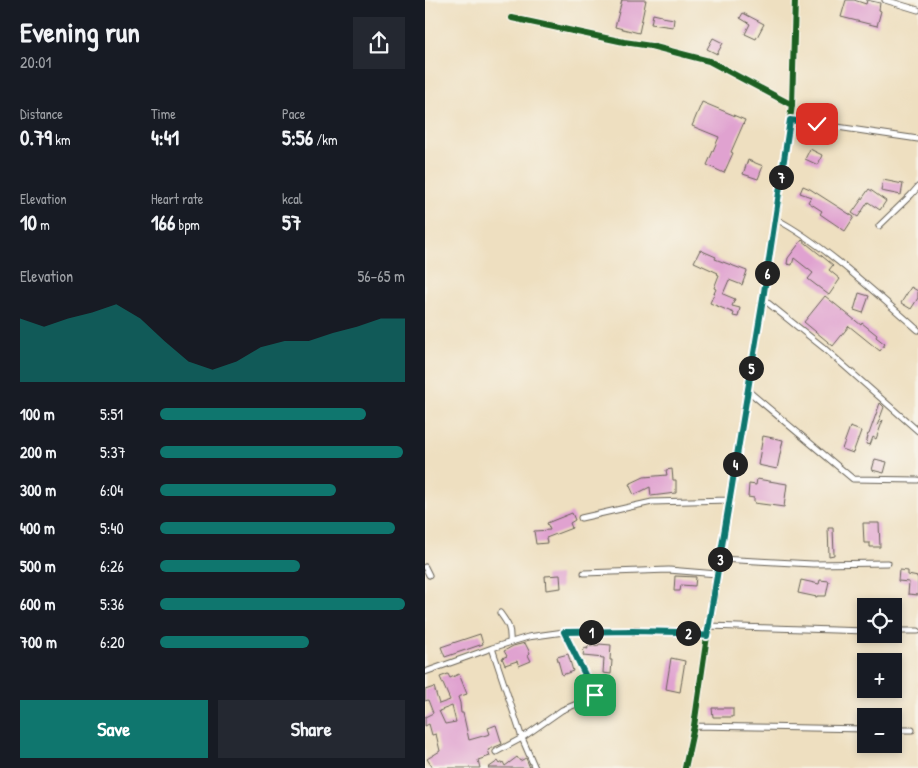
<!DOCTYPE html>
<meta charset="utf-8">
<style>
:root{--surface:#171b24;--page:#242831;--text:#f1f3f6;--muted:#9ea1a6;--accent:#0f766e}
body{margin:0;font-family:"Patrick Hand",sans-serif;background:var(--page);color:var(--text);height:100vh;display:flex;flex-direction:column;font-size:19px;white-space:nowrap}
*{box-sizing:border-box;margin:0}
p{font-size:16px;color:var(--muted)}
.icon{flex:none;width:28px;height:28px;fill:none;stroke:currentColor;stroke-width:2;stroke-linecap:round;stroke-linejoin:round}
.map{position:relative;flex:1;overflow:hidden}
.details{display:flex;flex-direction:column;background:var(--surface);width:425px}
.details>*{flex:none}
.fabs{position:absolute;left:432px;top:598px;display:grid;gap:10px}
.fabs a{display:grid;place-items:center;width:45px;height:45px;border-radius:0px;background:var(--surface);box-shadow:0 2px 8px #0003;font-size:25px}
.pin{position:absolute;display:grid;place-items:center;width:42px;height:42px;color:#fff;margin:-21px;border-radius:10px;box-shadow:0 2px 8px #0006}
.km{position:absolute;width:25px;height:25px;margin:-12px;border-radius:50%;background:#222;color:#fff;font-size:14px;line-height:25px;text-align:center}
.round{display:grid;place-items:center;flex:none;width:52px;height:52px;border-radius:0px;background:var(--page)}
.headline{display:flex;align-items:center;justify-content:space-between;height:85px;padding:0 20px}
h1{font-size:28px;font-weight:700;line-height:38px}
.figures{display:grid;grid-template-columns:repeat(3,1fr);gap:8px;height:85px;padding:5px 20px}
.figures div{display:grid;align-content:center}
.figures b{font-size:21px;font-weight:700}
.figures small{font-size:14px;font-weight:400}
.figures p{font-size:14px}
.chart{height:140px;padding:10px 20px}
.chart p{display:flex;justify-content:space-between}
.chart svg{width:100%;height:90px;margin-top:5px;fill:var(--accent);opacity:.7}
.cta{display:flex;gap:10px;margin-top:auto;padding:10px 20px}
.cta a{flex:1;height:58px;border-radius:0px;background:var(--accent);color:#fff;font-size:20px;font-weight:700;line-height:58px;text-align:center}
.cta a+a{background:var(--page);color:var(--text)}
ul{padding:0 20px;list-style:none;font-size:16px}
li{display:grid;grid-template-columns:80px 60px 1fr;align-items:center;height:38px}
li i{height:12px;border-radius:6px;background:var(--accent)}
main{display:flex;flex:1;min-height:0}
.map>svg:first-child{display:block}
</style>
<main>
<section class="details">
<div class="headline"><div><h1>Evening run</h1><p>20:01</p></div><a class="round"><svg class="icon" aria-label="share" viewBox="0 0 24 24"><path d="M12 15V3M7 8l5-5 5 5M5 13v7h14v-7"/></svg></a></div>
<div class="figures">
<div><p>Distance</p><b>0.79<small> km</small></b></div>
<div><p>Time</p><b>4:41</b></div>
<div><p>Pace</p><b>5:56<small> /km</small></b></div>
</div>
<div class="figures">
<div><p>Elevation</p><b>10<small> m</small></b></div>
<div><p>Heart rate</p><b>166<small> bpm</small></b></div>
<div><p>kcal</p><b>57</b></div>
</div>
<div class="chart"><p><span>Elevation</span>56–65 m</p>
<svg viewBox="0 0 160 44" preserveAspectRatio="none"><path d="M0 44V13L10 17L20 13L30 10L40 6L50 13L60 24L70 34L80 38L90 34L100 27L110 24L120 24L130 20L140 17L150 13L160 13V44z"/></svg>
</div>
<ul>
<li><b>100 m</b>5:51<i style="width:84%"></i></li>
<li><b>200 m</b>5:37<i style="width:99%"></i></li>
<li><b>300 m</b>6:04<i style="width:72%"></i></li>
<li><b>400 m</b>5:40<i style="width:96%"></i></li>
<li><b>500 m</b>6:26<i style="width:57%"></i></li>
<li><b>600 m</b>5:36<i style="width:100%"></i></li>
<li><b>700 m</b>6:20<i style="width:61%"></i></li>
</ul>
<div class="cta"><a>Save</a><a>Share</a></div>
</section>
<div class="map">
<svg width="493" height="768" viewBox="0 0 493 768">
<rect width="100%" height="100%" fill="#f7f3e8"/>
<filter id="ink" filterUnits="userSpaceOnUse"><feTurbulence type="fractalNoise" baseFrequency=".02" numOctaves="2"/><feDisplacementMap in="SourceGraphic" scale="10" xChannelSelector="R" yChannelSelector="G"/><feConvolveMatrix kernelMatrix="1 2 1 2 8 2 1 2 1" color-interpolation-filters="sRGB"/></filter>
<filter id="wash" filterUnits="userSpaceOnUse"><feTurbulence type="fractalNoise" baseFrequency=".0096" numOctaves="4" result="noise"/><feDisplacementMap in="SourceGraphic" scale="20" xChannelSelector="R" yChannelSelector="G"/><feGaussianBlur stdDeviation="1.12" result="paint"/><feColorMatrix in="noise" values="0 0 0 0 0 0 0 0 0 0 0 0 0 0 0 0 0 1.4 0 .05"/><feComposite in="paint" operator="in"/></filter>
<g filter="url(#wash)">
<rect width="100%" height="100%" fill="#eedfc0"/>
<g id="blocks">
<path fill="#e0a2d0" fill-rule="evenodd" d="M197,0h24l-7,33 -24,-6z
M421,0h8l12,4 1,-4 13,3 -1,7 2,1 -4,15 -36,-9z
M318,13l21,11 -8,15 -11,-5 5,-10 -10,-6z
M228,14l9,2v1l12,2 -1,8 -22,-3z
M288,38l10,5 -6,11 -10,-5z
M277,102l43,18 -14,32 2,1 -9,20 -17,-8 12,-28 -27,-11z
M385,149l12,6 -4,10 -13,-6z
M323,160l15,6 -5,13 -15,-5z
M458,180l20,4 -2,11 -20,-4z
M378,186l7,3 44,28 -9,14 -25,-17 2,-3 -14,-9 3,-5 -11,-4z
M444,189l17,12 -6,9 -12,-8 -10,15 -6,-4z
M377,240l31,25 -4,5 11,9 -11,16 -21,-16 5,-6 -19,-15 -2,7 -5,-1 1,-6z
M275,250l16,7 -1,2 32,12 -5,14 -13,-5 -6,14 12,5 -3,7 8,2 -2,9 -5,-1 1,-3 -24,-10 6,-14 -2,-1 5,-13 -2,-1 1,-1 -24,-11z
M486,287l7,4v7l-7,11 -10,-6z
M434,293l10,3 -6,17 -9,-3z
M400,296l36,29 1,-2 15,12 -1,2 9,7 -5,7 -31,-25 -16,20 -29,-24z
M455,403l4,4 -7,19 6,-6 -7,19 -3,-2 -3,8 -4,-1 2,-8 -1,-1 2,-1z
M425,427l11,4 -8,22 -11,-4z
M338,436l20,4 -6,29 -19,-4z
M450,459l12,3 -3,11 -12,-3z
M247,469l1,11h3v13l-25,3 -1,-9 -16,8 -5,-11 15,-7 23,-2 -1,-5z
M332,479l30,5 -3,23 -30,-4v-5l-6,-1 1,-13 7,1z
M147,513l3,7 -5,3 2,5 -26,10 1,5 -11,1 -2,-13 16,-1 -3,-7z
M438,523h16l1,24h-10v-4h-6z
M403,528h5l1,27 -5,1z
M474,570l9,1v4l10,2v18l-10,-1 1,-12 -11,-1z
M135,575l1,13 -15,2 -1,-14z
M250,576l21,1 -1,9 -14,-1 -1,6h-6z
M376,580l18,4 1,-4 9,1 -3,15h-9v1l-19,-4z
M55,634l3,10 -38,13 -4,-10z
M100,643l5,10 -2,2 3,6 -12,5 -2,-5 -12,4 -3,-7 5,-2 -3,-5 9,-5z
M174,644l12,1 -1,15h2l-1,14 -8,-1 1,-15 -21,-2 1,-8 4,1 -1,-2 12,-2z
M143,654l5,17 -11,4 -5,-18z
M246,658l14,3 -5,31 -14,-3z
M23,674l2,4 9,-4 8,20 -9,3 2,6 1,10h2l6,27 21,-6 -2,-6 8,-3 6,19 -14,6 2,6 -12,4 2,8h-47l-6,-9 13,-8 -4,-17 -4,1 -3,-11 -4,2v-9l8,-4 -5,-13 -3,1v-11l9,-3 5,17 11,-4 -10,-23zM27,706l4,16 -11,2 -6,-13z
M287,708h21v9h-20z
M92,757l3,4 6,-3 4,10h-42l10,-7 2,3 3,-2 2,4z"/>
</g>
</g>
<g filter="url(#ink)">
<use href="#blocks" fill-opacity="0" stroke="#666055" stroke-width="1"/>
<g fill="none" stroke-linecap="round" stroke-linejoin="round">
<defs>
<path id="minor" d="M460,0l33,10
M87,18l112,24 27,4 58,15 83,44
M365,120l128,19
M351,219c23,12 43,27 63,43 27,22 53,45 79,68
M454,226l32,-31 7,-8
M338,299l61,49 94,83
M322,390l106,89 65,1
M156,518l71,-16 77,-2
M295,559l93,5 75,-1
M0,567l4,8
M159,573l85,-3 48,4
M75,613c8,11 11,15 10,29
M283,626l158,5
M469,631h24
M67,648l30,90 13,30
M0,672l67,-24 36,-11 36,-5 69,-1 45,1 29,4
M269,726l172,3
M469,730h18
M71,752l26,-14 40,-28 32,-13 1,-2 -3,-6 -28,-57
M260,768l9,-42 13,-90 69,-417 16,-114 3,-105"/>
</defs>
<use href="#minor" stroke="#666055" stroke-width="7"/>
<use href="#minor" stroke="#fff" stroke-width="5"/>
<defs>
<path id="cycleway" d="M87,18l112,24 27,4 58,15 83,44
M260,768l9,-42 13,-90 69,-417 16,-114 3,-105"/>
</defs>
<use href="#cycleway" stroke="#f7f3e8" stroke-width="9"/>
<use href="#cycleway" stroke="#1b5e20" stroke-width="6"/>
</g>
</g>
<g fill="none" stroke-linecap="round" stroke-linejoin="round" filter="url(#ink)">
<defs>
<path id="route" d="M170,695l-31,-63 69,-1 45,1 29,4 56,-337 27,-179 27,4"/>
</defs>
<use href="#route" stroke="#fff" stroke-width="10"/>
<use href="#route" stroke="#0f766e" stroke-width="6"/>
</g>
</svg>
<div class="fabs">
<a><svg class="icon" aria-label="locate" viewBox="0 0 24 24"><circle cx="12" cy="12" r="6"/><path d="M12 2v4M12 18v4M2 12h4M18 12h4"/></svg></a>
<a>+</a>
<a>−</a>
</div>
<div class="pin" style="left:170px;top:695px;background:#1e9e55"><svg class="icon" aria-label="arrive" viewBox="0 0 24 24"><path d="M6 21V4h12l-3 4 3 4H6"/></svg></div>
<div class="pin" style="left:392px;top:124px;background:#d93025"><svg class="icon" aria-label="check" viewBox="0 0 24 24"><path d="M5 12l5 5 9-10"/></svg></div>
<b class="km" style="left:166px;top:632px">1</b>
<b class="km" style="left:263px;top:633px">2</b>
<b class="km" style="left:295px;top:559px">3</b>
<b class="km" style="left:310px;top:464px">4</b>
<b class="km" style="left:326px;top:368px">5</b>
<b class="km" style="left:342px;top:273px">6</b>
<b class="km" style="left:356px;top:177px">7</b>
</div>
</main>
